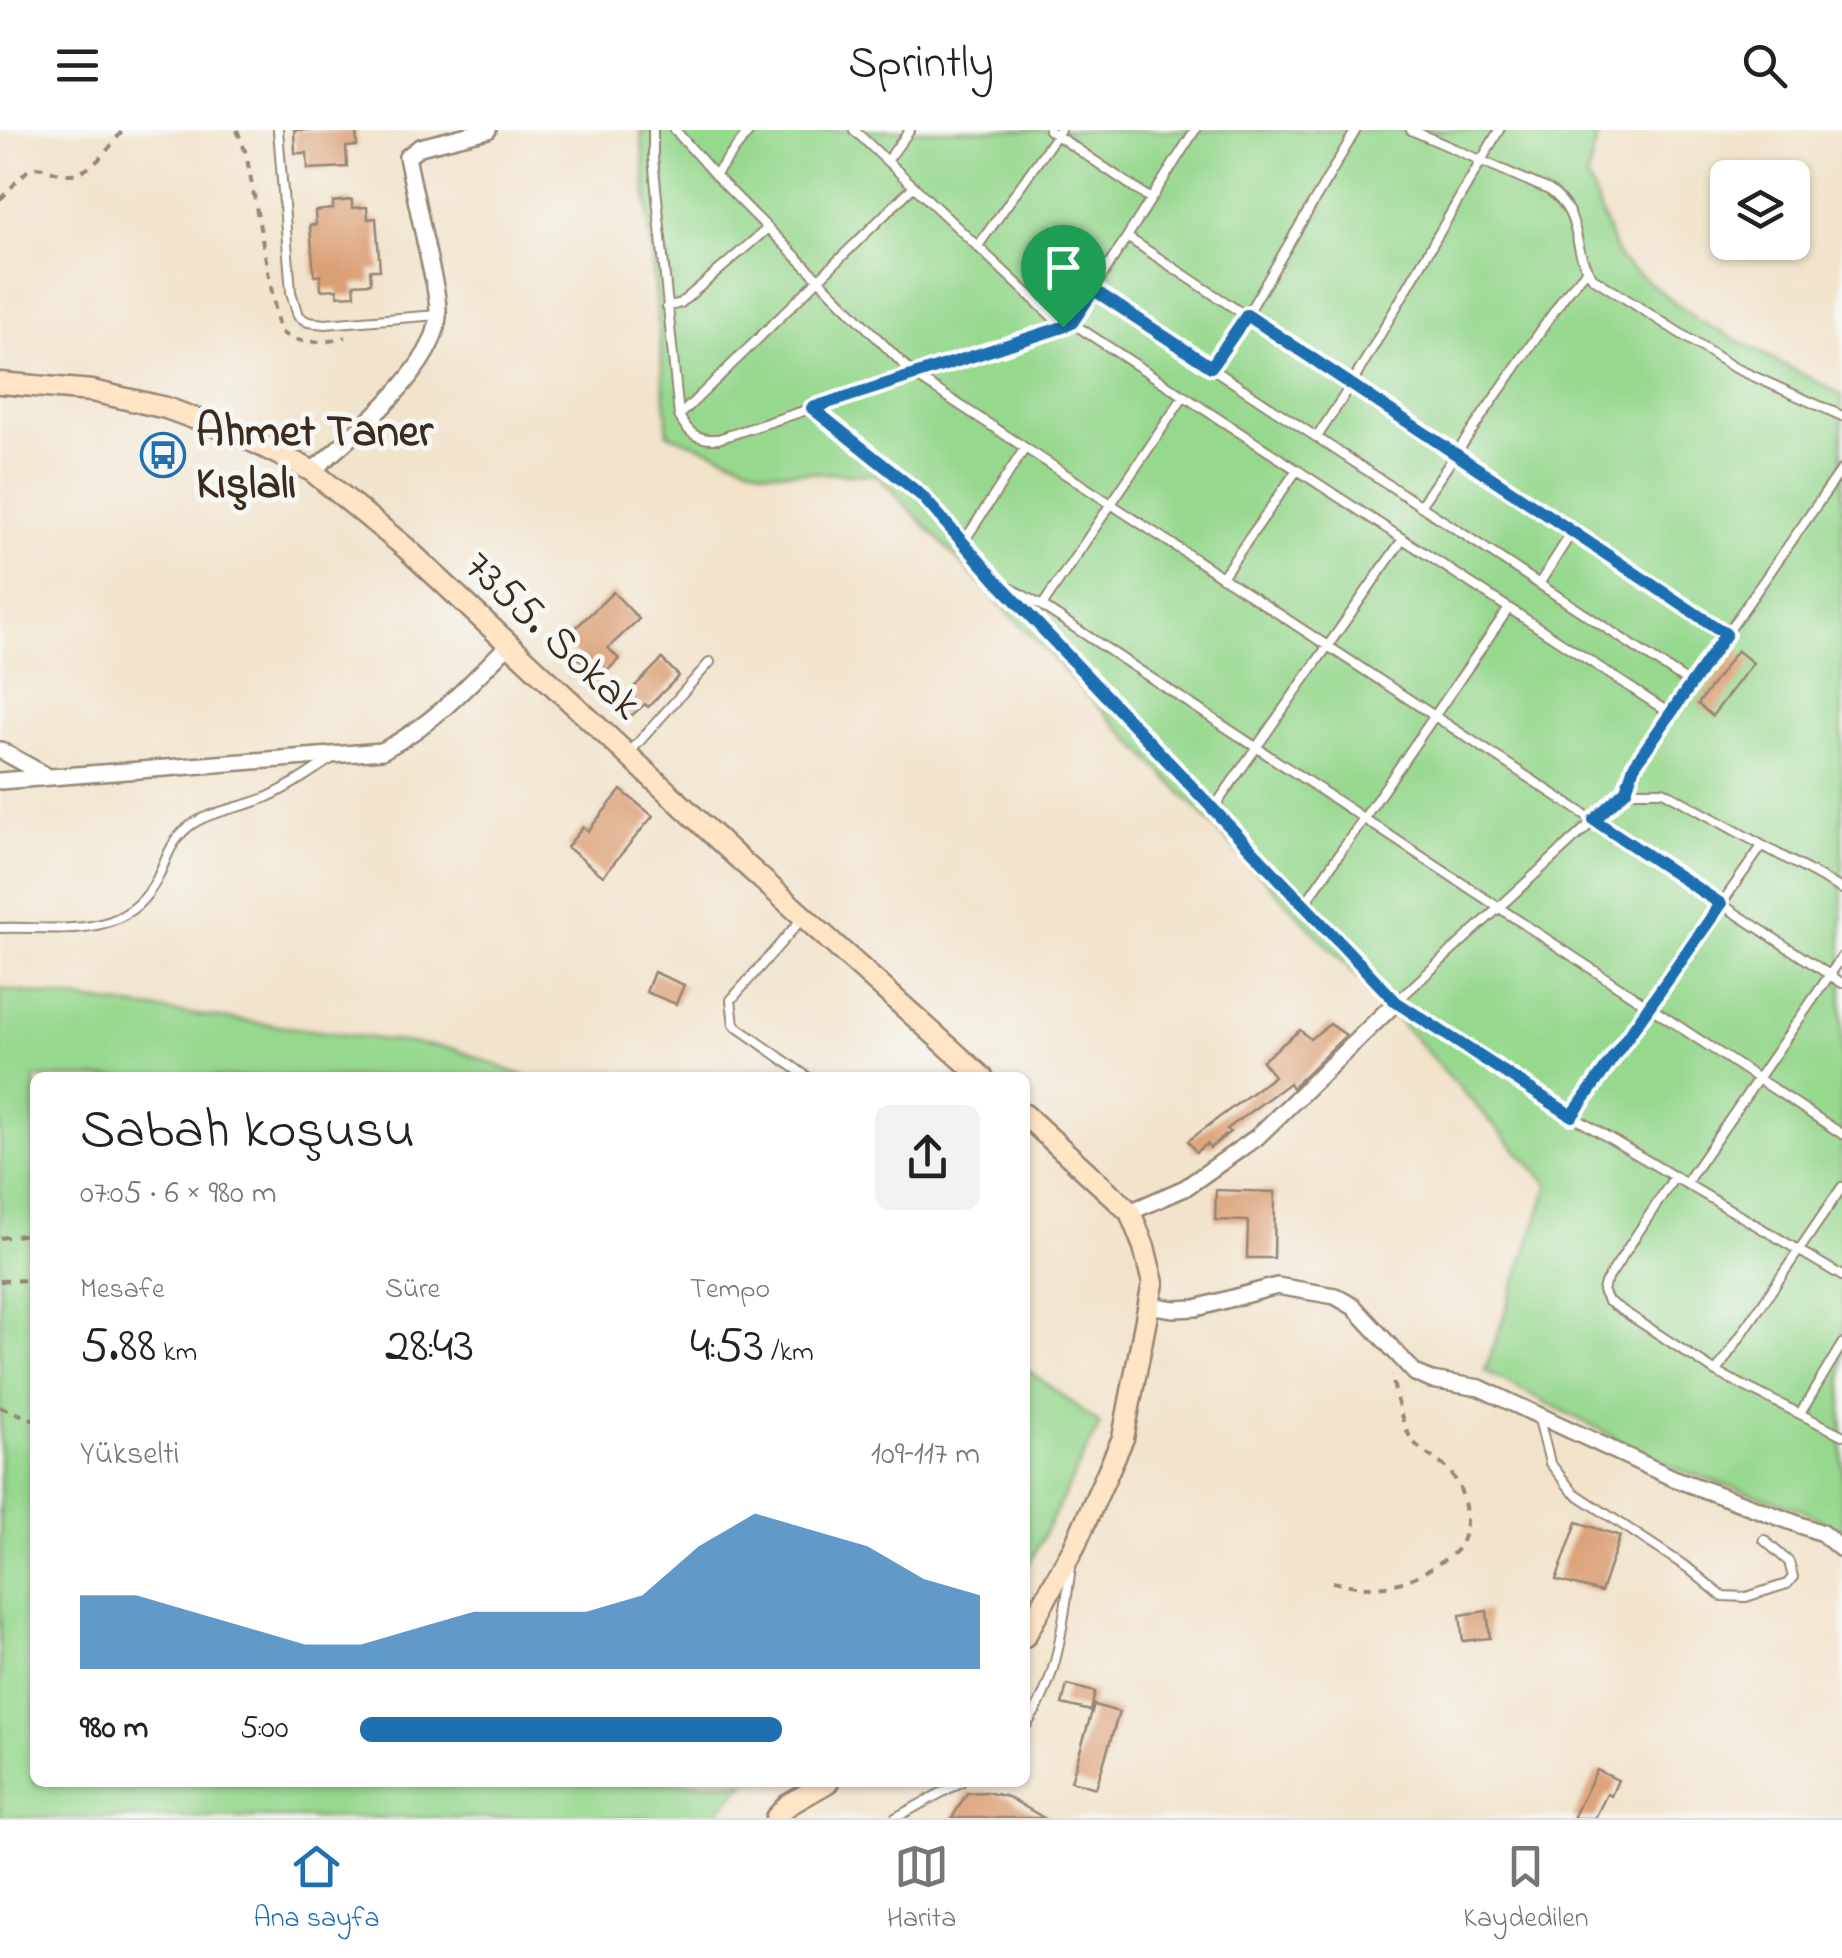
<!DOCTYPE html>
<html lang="tr">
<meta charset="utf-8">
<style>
:root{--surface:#fff;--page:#f2f2f2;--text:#222;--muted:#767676;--line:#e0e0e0;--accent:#1f6fb2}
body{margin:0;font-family:"Indie Flower",sans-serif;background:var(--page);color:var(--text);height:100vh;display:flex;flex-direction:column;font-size:38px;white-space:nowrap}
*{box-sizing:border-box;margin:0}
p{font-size:32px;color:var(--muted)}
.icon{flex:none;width:55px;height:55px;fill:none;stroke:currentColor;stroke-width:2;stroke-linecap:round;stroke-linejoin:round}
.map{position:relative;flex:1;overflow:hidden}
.sheet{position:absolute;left:30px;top:942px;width:1000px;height:715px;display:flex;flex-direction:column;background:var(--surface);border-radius:15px;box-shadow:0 2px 8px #0004}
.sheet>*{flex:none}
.buttons{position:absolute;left:1710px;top:30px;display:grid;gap:20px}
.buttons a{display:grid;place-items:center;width:100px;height:100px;border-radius:15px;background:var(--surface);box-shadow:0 2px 8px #0004;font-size:50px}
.pin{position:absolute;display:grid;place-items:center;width:85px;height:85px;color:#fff;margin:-102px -42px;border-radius:50% 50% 50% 0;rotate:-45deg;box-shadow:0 0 10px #0007}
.pin .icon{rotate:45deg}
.round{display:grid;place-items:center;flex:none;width:105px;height:105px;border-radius:15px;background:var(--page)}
.head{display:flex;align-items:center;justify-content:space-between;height:170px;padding:0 50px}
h1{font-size:55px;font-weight:600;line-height:75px}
.figures{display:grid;grid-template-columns:repeat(3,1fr);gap:15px;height:170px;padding:10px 50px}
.figures div{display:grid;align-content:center}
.figures b{font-size:50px;font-weight:600}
.figures small{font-size:28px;font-weight:400}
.figures p{font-size:28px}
.chart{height:280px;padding:20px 50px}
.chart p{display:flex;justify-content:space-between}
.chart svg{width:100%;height:180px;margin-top:10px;fill:var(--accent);opacity:.7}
ul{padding:0 50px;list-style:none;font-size:32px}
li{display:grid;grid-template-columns:160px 120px 1fr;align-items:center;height:75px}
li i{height:25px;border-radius:12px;background:var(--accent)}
header{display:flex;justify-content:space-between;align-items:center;height:130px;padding:0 50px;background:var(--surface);font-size:45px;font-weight:600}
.tab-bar{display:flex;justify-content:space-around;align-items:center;height:140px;border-top:2px solid var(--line);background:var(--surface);font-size:28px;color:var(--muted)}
.tab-bar a{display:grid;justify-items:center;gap:5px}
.tab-bar .current{color:var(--accent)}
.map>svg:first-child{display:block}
</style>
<header><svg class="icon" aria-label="menu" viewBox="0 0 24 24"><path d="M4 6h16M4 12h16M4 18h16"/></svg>Sprintly<svg class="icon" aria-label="search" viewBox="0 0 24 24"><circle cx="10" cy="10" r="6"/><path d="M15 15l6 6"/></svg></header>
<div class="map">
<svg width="1842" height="1688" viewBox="0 0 1842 1688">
<rect width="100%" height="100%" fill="#f6f6f2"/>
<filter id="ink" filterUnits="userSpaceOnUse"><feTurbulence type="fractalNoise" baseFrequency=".01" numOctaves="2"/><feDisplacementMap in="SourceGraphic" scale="20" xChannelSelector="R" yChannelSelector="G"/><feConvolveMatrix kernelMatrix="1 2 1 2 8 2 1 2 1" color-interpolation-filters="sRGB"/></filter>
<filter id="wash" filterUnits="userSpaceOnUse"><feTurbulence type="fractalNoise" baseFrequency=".0048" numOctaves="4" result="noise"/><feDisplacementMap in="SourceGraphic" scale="40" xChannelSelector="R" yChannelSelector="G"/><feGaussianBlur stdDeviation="2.25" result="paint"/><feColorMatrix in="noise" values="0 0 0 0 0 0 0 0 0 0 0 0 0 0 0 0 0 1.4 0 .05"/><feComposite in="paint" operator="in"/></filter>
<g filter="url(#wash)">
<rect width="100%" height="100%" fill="#f2e3cb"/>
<path fill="#97d88f" stroke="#698156" stroke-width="2.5" d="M641,0h958l-12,47 32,82 77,60 146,76v1137l-40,-22 -128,-42 -189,-97 64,-186 -176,-192 -496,-518 -112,-4 -97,-37z
M0,859l455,60 71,28 -491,1v704l710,1 -26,27 -1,8h-718z
M1025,1238l75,56 -75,148z"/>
<g id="blocks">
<path fill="#db9f75" d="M294,0h62l1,16 -11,1 1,20 -39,2 -1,-16h-12z
M352,70v8l15,-1 1,12 8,-1 4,52h-10l1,13 -17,1 1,11 -17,1 -1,-7 -16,1 -1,-15 -6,1 -4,-51h6l-1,-14 18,-2v-7z
M613,462l26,27 -31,29 11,11 -20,20 -37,-38z
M1737,520l16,13 -41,53 -14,-12z
M662,529l17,17 -31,31 -3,-3 -14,12 -12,-14z
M621,660l32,26 -50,60 -36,-29 16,-20 5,4z
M654,842l30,13 -8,19 -30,-12z
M1330,894l16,11 -54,53 -3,-5 -62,46 3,3 -20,16 -3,-4 -11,8 -8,-11 86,-65 -12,-15 38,-31 10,9z
M1216,1060l59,2 -1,66h-27l1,-37 -33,-1z
M1577,1392l43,14 -19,56 -45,-12z
M1487,1481l3,27 -27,3 -3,-26z
M1067,1555l28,7 -4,19 -29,-7z
M1094,1575l25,7 -23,76 -25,-7z
M1597,1640l21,10 -7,16 -4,-2 -12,24h-22z
M986,1662l22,5 36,21h-92l15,-25z"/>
</g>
</g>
<g filter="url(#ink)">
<use href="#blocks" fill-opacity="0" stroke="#968674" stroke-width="2.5"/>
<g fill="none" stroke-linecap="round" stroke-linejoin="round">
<defs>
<path id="lane" d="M278,0l13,162 7,24 10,6 17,2 113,-9
M653,0v28l26,258c10,18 18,24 39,23l354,-116 599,391
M675,0l40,45 199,200 928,608
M854,0l209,197
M1049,0l102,69
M1411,0l138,60c37,26 20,58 44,88l140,89 109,49
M887,31l23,-31
M715,45l35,-45
M1127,107l599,397
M978,116l82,-116
M1093,160l598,394
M667,177l14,-4 87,-75
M1072,193l123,-193
M1211,237l36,-52 109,-185
M812,278l110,88 74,85 400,421 176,114 270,160
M679,286l235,-230
M1317,307l34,-52 148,-255
M1420,376l146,-212 21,-24
M963,413l62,-95
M1222,447l75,-107
M1539,454l33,-52
M1005,455l37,21 800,528
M1042,476l142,-210
M630,622l80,-90
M1626,661h37l179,98
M1213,679l190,-270
M1304,775l205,-297
M801,790l-70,80 3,25 75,53
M0,798c55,-2 120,13 153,-42 13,-21 14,-41 34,-58 22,-18 53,-19 78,-30 23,-9 45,-26 66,-39
M1396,872l230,-211 8,-25 208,-297
M1572,986l190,-270
M1675,1046l-70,107 -2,8 5,10 108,71 126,63
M1686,1053l156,-226
M1716,1242l126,-185
M1800,1284l42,-70
M1538,1285l12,48 23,29 115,76 34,28 24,1 41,-13 6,-7 -4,-15 -25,-22
M1025,1597c34,-46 38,-106 46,-160
M895,1688l66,-36"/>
<path id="street" d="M312,341c38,-33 123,-102 126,-154 1,-20 -6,-42 -10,-62 -7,-32 -14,-65 -21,-98l13,-10 68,-17
M0,620l49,27
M0,651l382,-30c53,-28 86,-65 127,-107
M1130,1082l55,-24 72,-51 139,-135
M1148,1175l26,4 22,-1 81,-22 58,10 19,11 61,66 16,7 49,8 193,90 149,55 20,17"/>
<path id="secondary" d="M0,253l92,8 74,17 74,27 72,36 94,77 330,308 247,222
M1025,985l105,97 14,35 9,36 -30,155 -49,109 -49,89
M776,1688l12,-13 40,-23"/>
</defs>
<use href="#lane" stroke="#968674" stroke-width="12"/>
<use href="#street" stroke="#968674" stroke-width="20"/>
<use href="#secondary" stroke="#968674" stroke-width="25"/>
<path stroke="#968674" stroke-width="4" stroke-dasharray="8 8" stroke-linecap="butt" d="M237,0l9,23 33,177c14,15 48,14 66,7
M0,69c10,-8 18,-22 29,-29 12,-7 19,1 31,3 29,7 47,-23 63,-43
M0,1108l35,-5
M0,1151l35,-1
M0,1277l35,13
M1332,1452c44,9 66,7 104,-17 8,-5 19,-11 24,-20 12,-20 5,-57 -11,-74 -12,-13 -31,-19 -40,-36 -9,-18 -14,-41 -17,-60"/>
<use href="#lane" stroke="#fff" stroke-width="8"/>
<use href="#street" stroke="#fff" stroke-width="15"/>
<use href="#secondary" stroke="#ffe4c6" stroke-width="20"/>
</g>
</g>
<g fill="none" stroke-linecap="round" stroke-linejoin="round" filter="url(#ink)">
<defs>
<path id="route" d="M1094,160l117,77 36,-52 479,319 -92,132 -8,24 -32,30 127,84 -149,212 -176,-114 -400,-422 -74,-84 -110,-88 251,-81 9,-4z"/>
</defs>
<use href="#route" stroke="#fff" stroke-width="20"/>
<use href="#route" stroke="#1f6fb2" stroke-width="12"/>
</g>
<defs>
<symbol id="bus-ring" viewBox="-11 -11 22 22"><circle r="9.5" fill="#f6f6f2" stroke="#1f6fb2" stroke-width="1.5"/><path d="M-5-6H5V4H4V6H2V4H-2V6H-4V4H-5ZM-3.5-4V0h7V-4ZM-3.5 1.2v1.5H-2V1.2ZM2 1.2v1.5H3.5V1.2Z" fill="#1f6fb2"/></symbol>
</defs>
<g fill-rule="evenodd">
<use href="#bus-ring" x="138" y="300" width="50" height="50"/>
</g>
<g text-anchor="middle" stroke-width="10" stroke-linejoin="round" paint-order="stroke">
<g font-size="45" font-weight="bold" fill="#3b2a1e" stroke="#f6f6f2" text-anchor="start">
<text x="196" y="315">Ahmet Taner<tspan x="196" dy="52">Kışlalı</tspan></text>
</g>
<g font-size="45" fill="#3b2a1e" stroke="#f6f6f2">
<text transform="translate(555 503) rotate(43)" y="16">7355. Sokak</text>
</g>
</g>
</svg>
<div class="buttons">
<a><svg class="icon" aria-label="layers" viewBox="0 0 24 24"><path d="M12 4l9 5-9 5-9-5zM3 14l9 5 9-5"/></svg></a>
</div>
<div class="pin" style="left:1063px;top:197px;background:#1e9e55"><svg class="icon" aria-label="arrive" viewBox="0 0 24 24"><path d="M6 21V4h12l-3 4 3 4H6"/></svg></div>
<section class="sheet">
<div class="head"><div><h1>Sabah koşusu</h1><p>07:05 · 6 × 980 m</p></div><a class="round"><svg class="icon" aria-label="share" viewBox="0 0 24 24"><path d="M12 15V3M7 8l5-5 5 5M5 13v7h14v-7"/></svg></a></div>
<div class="figures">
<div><p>Mesafe</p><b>5.88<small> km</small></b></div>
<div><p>Süre</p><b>28:43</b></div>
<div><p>Tempo</p><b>4:53<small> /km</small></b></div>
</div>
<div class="chart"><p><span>Yükselti</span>109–117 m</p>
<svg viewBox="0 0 160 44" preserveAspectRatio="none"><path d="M0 44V26L10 26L20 30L30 34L40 38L50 38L60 34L70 30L80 30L90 30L100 26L110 14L120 6L130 10L140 14L150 22L160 26V44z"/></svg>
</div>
<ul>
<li><b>980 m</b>5:00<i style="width:68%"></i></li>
</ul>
</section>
</div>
<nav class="tab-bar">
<a class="current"><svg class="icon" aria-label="home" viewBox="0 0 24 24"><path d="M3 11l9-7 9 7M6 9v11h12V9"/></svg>Ana sayfa</a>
<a><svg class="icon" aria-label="map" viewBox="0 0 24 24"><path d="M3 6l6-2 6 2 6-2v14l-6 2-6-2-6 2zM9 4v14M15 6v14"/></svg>Harita</a>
<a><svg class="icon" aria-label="saved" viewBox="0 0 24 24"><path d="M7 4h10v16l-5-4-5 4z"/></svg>Kaydedilen</a>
</nav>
